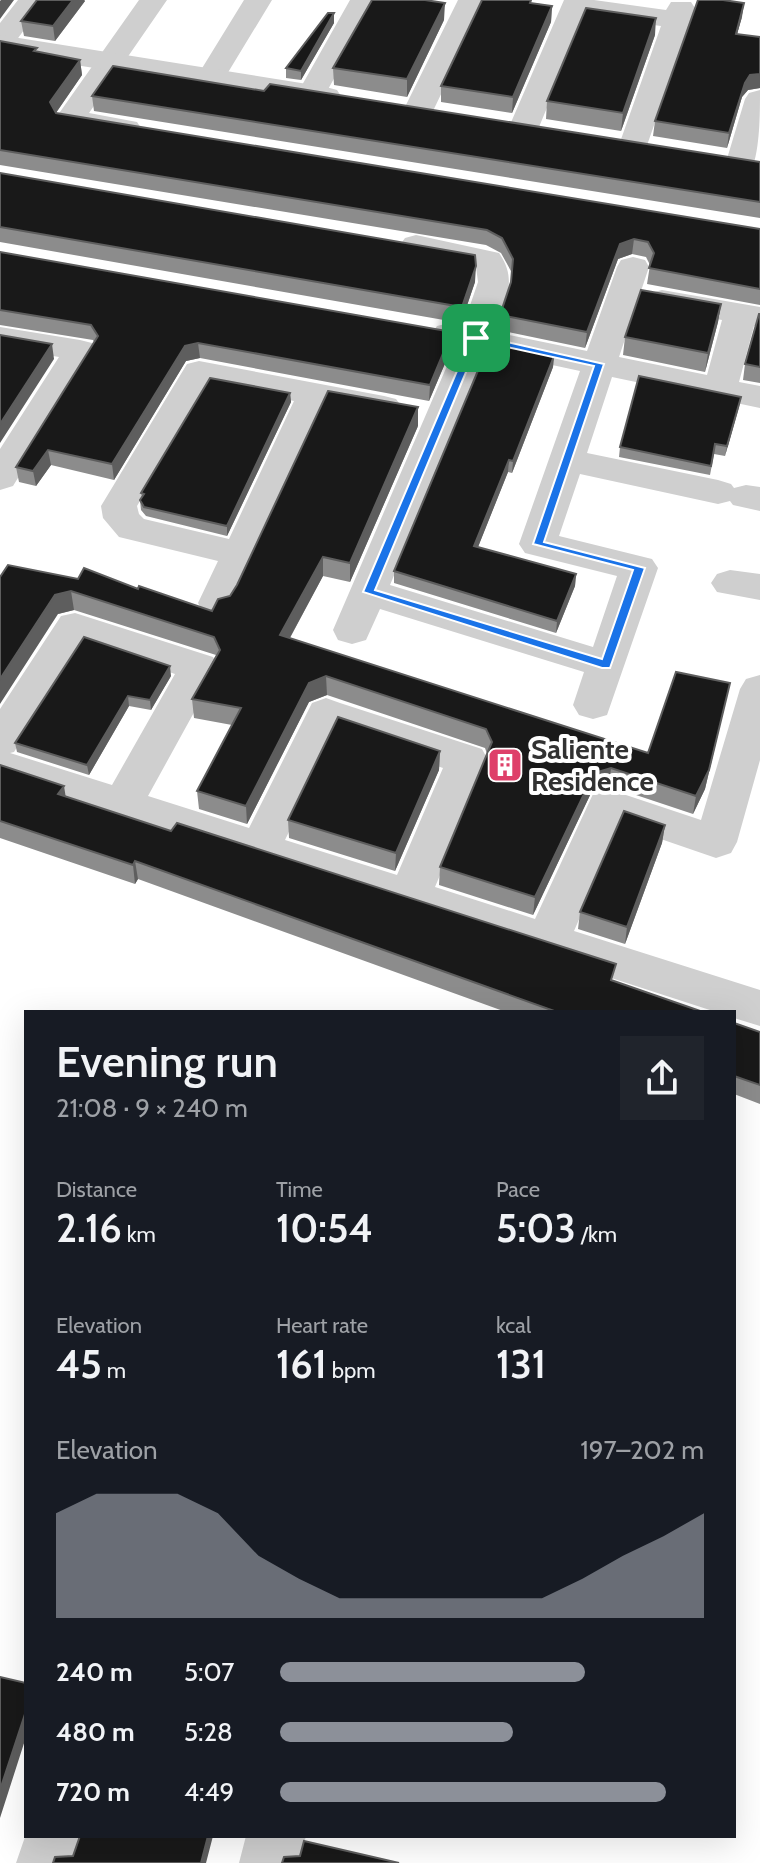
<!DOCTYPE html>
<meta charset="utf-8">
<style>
:root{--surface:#171b24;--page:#20242c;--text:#f1f3f6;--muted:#9ea1a6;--accent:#8c9099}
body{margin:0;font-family:Cabin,sans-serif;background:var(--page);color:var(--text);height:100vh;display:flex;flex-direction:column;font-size:30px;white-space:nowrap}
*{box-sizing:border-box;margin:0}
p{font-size:26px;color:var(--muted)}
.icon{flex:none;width:44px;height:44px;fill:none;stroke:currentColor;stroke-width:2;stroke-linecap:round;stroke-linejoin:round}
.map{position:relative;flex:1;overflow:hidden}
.sheet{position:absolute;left:24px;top:1010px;width:712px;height:828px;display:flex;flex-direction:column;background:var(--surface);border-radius:0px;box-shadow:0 8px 32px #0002}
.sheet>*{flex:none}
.pin{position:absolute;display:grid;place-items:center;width:68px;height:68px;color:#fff;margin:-34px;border-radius:16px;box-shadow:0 4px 12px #0006}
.round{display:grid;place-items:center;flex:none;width:84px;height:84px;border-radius:0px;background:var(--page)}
.head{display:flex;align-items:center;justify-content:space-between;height:136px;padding:0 32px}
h1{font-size:44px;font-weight:600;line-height:60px}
.figures{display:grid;grid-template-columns:repeat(3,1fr);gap:12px;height:136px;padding:8px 32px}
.figures div{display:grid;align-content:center}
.figures b{font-size:40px;font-weight:600}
.figures small{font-size:22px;font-weight:400}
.figures p{font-size:22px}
.chart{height:224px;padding:16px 32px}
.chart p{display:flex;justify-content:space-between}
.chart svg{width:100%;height:144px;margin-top:8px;fill:var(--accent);opacity:.7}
ul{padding:0 32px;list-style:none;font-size:26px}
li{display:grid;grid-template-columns:128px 96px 1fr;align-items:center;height:60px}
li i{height:20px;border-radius:10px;background:var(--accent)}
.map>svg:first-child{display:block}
</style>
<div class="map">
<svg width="760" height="1863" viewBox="0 0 760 1863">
<rect width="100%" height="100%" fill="#fff"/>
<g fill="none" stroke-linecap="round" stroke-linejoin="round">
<path fill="#cfcfcf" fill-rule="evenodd" d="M18,0h28l-36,49 -10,3v-29z
M139,0h28l-78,113 48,9 4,6 -4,6 -11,3 -67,-12 -4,-6z
M244,0h28l-51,84 -10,3 -10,-3 -5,-6z
M350,0h28l-56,100 -10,3 -10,-3 -5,-6z
M458,0h28l-53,111 -4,6 -11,3 -11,-3 -4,-6z
M564,0h30l72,10 5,-8h20l4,6 -50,143 -11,3 -11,-3 -4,-6 42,-119 -76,-10 -46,111 -4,6 -11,3 -11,-3 -4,-6z
M760,90c0,24 0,58 -8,79l-11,2 -11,-2 -4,-7 19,-63 4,-6z
M416,235l83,18c20,28 5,50 -4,79l92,19 30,-84 4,-7 12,-3 12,3 4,7 -30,90 88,18 15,-55 -72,-13 -5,-7 5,-7 12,-3 98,17v20l-6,-1 -15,56 21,4v22l-148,-31 -25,76 131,27 13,4 3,4 12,-3 14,2v24l-27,-6 -3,-4 -12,3 -138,-30 -21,62 93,23 6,9 -51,147 -14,4 -14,-4 -6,-10 11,-33 -204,-63 -14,31 -14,4 -14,-4 -5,-10 123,-285 -19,-5 -5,-7 5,-7 12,-3 14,3 15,-44 -2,-15 -71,-15 -5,-7 5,-7zM487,351l93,20 -61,173 6,9 92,23 -24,71 -203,-62z
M0,327l80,13 12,3 5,7 -84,136 -13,4v-41l59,-92 -59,-10z
M199,361l185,35 12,3 6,8 -6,8 -12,3 -58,-11 -90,196 -5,9 -14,4 -14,-4 -5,-9 20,-42 -99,-24 -16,-19 -2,-12 86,-142zM209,384l85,17 -65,138 -85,-20 -5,-5 -2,-8z
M730,570l30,4v26l-43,-8 -6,-9 6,-9z
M75,613l138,44 6,10 -71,129 101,32 63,-125 14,-5 14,5 142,46 6,11 -53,127 100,32 58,-125 15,-5 93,31 39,-131 6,-10 14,-4v85l-23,82 -6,11 -15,5 -96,-33 -46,106 186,59v36l-26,-8v-6h-18l-716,-232v-71l61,-93zM84,643l91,31 -63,111 -102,-32 4,-1zM337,732l106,36 -46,107 -112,-35z
M26,1834v2h59l-9,27h-60z
M246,1836h60l-7,27h-60z"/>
<path fill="#cfcfcf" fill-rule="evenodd" d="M0,35l326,52 11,3 4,6 -4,6 -11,3 -326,-52z"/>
</g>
<path fill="#8c8c8c" d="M37,0h47l1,1 -30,40 -31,-5 -3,-15z
M535,3l17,3 -1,16 -39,91 -71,-11v-16z
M334,13v10l-33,57 -15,-2v-10z
M742,17l-5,17 23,3v51l-12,2 -6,7 -15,51 -74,-12 2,-15z
M444,20l-37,77 -73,-12 -1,-17z
M655,35l-34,96 -75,-12 1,-18z
M0,41l37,11 43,8 2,15 -26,38 704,116v76l-113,-21 3,-19 -4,-8 -14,-3 -14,5 -33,89 -86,-18 1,-15 11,-33 1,-9 -11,-20 -15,-8 -486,-80z
M264,91l496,71v56l-666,-107 -2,-15z
M0,173l475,109 -14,41 -461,-81z
M0,252l452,80v15l-23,54 -229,-43 -14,3 -72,119 -63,-15 -15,21 -17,-4 -3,-15 78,-125 -1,-2 -93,-15z
M721,304l-3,18 -13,50 -82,-17 2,-18z
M760,314v69l-17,-3 2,-16z
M554,356l-1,11 -41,106 -4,-1 -30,75 98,27 -1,12 -19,47 -162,-50v-12z
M290,393l1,9 -64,134 -81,-20 -5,-6 -1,-10 2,-3 -1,-4z
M741,397l-16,59 -11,-2 -4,21 -91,-18 1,-10z
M418,426l-68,156 -27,-6 -33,62 358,115 82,-70 -25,106 -12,25 -84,-28 -17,5 -59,124 -94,-30 1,-18 47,-113 -2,-6 -158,-53 -18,7 -62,122 -48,-15 -2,-18 35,-66 -38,-7 -2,-19 24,-44 -142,-45 -16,4 20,-35 60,10 74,22 18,-15z
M171,676l-20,34 -22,-4 -40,69 -72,-23 -2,-9z
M440,751l-1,19 -44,101 -106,-33 -1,-18z
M0,765l65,32 638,215h-197l-368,-133 -3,5 -135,-46z
M665,825l-3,18 -37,101 -47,-15 2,-17z
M734,1023l26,9v72l-26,-10z"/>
<path fill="#5e5e5e" d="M1,0h13l-14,19v-18z
M73,0h11l1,1 -30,40 -2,-15z
M445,3l-1,17 -37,77v-18z
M744,3l-2,14 -9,31 3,-14z
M552,6l-1,16 -39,91 1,-16z
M334,13v10l-33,57v-9z
M656,18l-1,17 -34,96 2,-18z
M80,60l2,15 -29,42 -3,-15z
M760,74v14l-12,2 -6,7 -15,51 2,-15 16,-50 5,-8z
M634,239l-2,15 -14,5 -33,89 2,-16 33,-88z
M476,266l-1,16 -14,41 1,-16z
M721,304l-3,18 -13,50 3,-19z
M452,332v15l-23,54 1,-16z
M198,343l2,15 -14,3 -72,119 -2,-16 73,-118z
M52,344l2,15 -54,84v-19z
M554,356l-1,11 -41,106 1,-12z
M290,393l1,9 -64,134v-10z
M741,397l-2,10 -14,49 2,-10z
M418,407v19l-68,156v-19z
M48,450l3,15 -15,21 -3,-15z
M509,460l-1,12 -34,85v-11z
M323,557v19l-42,78 -1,-19z
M576,574l-1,12 -19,47 1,-12z
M71,591l3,19 -16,4 -58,90v-25l55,-84z
M170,666l1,10 -20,34 -1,-10z
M326,676l1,19 -18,7 -62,122 -1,-18 63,-123z
M730,683l-25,106 -12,25 3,-18z
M128,696l1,10 -40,69 -2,-10z
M440,751l-1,19 -44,101 1,-18z
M611,768l-2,18 -17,5 -59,124 2,-18 59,-124z
M64,786l3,19 -9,-11z
M665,825l-3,18 -37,101 2,-17z
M135,861l3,18 -3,5 -2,-19z
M26,1711v26l-26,81v-28z
M208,1836h5l-7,27h-5z"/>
<path fill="#191919" stroke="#5e5e5e" stroke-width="2" d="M37,0h36l-20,26 -32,-5z
M372,0h53l20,3 -38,76 -74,-11z
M482,0h49l-1,3 22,3 -39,91 -72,-11z
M698,0h25l21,3 -8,31 24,3v37l-10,1 -5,8 -16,50 -74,-12z
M586,8l70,10 -33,95 -76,-12z
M328,13h6l-33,58 -15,-3z
M0,41l37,7 -3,3 46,9 -30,42 6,11 704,116v60l-111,-21 5,-15 -6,-11 -14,-3 -14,5 -33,88 -87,-17 11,-33 2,-23 -11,-21 -15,-8 -487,-80z
M113,66l151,25 6,-7 490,78v40l-668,-106z
M0,173l475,82 1,11 -14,41 -462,-80z
M0,252l452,80 -22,53 -232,-42 -13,3 -73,118 -64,-14 -15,21 -17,-4 82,-131 -7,-11 -91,-15z
M641,290l80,14 -13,49 -83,-16z
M759,314h1v53l-15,-3z
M0,335l52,9 -52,80z
M490,342l64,14 -41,105 -4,-1 -35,86 102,28 -19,47 -163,-50z
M639,376l102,21 -14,49 -12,-2 -4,22 -91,-19z
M210,378l80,15 -63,133 -83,-19 -4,-7 4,-6 -3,-1z
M328,391l90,16 -68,156 -27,-6 -43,78 368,118 28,-81 54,11 -21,87 -13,26 -85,-28 -17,5 -59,124 -95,-30 52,-125 -6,-13 -160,-53 -17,7 -63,123 -49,-15 44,-83 -49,-9 28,-49 -6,-13 -143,-46 -16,4 -55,84v-102l8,-12 70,14 6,-11 54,21 1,-3 73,25 6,-12 12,-3 7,-11z
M84,637l86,29 -20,34 -22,-4 -41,69 -72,-22z
M338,717l102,34 -44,102 -108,-33z
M0,765l64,21 -6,8 113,37 6,-8 439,141 -5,16 92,32h-146l-422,-151 -2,4 -133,-44z
M624,811l41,14 -38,102 -47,-15z
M734,1023l26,9v53l-26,-9z
M0,1677l26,6v28l-26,79z
M80,1836h128l-7,27h-148l2,-6 18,-1z
M304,1841l95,22h-117l2,-6 16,-1z"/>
<path fill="#1a73e8" stroke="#fff" stroke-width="2" fill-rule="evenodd" d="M476,335l128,29 -60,178 101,26 -35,100h-8l-239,-76 108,-254zM479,341l115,25 -61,178 100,26 -31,89 -227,-69z"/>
<defs>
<symbol id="building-square" viewBox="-11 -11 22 22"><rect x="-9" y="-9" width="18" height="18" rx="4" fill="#de4069" stroke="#fff"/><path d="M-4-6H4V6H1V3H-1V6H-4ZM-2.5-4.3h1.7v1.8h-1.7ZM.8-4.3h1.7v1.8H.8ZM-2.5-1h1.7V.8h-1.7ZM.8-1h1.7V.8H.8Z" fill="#fff"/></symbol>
</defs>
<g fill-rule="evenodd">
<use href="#building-square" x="485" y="745" width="40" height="40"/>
</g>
<g text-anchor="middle" stroke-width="8" stroke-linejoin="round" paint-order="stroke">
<g font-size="28" font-weight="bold" fill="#323232" stroke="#fff" text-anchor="start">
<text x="531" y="759">Saliente<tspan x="531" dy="32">Residence</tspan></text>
</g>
</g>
</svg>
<div class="pin" style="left:476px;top:338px;background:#1e9e55"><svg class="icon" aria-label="arrive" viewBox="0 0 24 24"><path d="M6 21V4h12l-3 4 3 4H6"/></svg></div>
<section class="sheet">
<div class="head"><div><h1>Evening run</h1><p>21:08 · 9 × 240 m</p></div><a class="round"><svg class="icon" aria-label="share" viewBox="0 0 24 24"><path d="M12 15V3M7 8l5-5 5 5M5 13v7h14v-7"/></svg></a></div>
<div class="figures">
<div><p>Distance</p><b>2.16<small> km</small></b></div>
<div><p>Time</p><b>10:54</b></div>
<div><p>Pace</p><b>5:03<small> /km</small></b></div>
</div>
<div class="figures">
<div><p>Elevation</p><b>45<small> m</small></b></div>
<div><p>Heart rate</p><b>161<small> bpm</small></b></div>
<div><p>kcal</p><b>131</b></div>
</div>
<div class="chart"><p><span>Elevation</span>197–202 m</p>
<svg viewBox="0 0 160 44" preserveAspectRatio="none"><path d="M0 44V12L10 6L20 6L30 6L40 12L50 25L60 32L70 38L80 38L90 38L100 38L110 38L120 38L130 32L140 25L150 19L160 12V44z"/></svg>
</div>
<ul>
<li><b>240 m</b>5:07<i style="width:72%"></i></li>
<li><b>480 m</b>5:28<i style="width:55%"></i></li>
<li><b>720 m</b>4:49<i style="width:91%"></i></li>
</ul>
</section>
</div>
